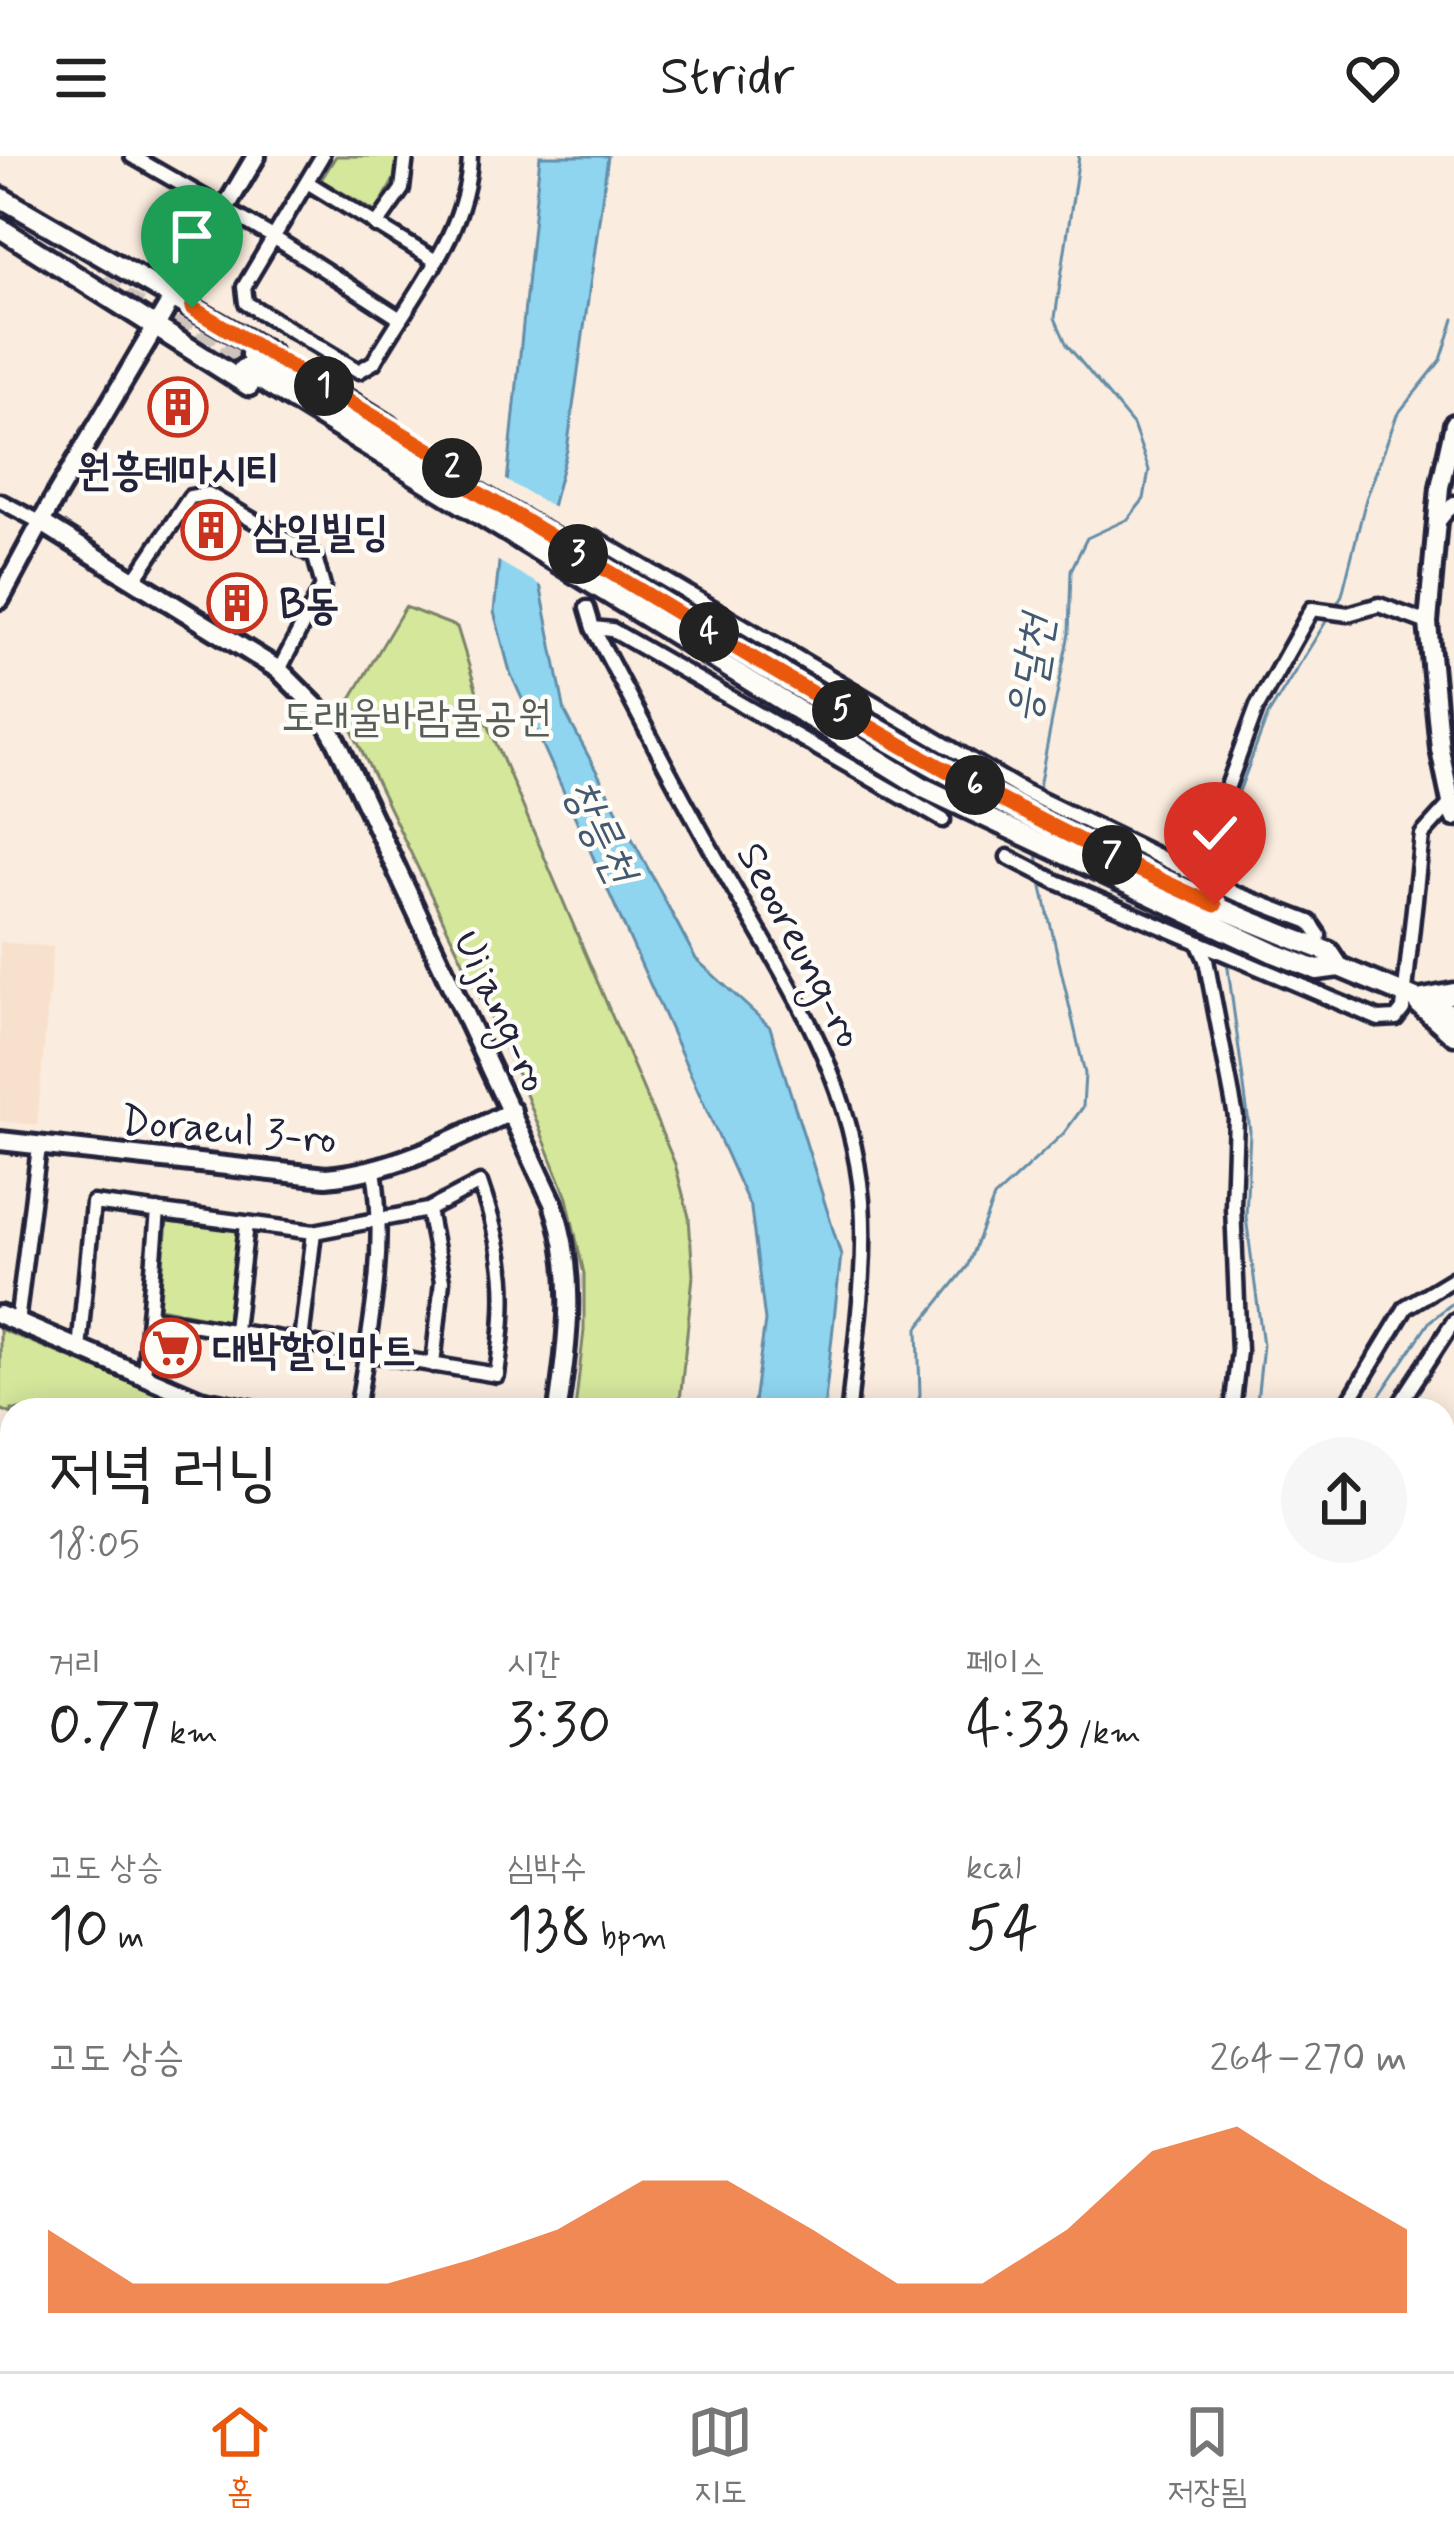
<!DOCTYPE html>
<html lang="ko">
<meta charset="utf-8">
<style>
:root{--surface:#fff;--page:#f6f6f6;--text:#222;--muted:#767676;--line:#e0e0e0;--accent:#ea580c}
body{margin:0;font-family:Mynerve,"Poor Story",sans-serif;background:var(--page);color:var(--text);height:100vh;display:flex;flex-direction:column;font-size:45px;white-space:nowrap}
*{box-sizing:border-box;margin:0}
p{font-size:39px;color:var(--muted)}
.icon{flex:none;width:66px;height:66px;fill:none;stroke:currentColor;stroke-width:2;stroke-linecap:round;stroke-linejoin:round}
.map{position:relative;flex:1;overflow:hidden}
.details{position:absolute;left:0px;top:1242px;width:1455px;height:975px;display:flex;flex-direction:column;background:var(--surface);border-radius:36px 36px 0 0;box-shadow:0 6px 30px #0003}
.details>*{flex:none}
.pin{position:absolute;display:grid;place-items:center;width:102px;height:102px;color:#fff;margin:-123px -51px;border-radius:50% 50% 50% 0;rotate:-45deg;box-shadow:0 0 12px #0007}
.pin .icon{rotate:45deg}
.km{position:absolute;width:60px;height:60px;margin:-30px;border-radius:50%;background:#222;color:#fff;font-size:33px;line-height:60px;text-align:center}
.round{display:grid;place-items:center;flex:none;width:126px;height:126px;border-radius:63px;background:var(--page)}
.overview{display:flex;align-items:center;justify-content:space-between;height:204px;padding:0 48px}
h1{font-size:66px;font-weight:600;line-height:90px}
.metrics{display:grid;grid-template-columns:repeat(3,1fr);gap:18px;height:204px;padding:12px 48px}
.metrics div{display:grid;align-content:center}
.metrics b{font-size:60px;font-weight:600}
.metrics small{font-size:33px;font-weight:400}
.metrics p{font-size:33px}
.chart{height:336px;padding:24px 48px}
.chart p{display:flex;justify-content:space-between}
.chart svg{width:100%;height:216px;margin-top:12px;fill:var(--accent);opacity:.7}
header{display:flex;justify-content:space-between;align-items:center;height:156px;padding:0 48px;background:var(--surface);font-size:54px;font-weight:600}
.menu{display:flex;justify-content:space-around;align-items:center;height:168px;border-top:3px solid var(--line);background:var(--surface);font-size:33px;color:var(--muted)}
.menu a{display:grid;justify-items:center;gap:6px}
.menu .on{color:var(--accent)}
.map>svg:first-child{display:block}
</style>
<header><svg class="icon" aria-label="menu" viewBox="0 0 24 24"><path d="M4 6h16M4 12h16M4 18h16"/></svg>Stridr<svg class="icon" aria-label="heart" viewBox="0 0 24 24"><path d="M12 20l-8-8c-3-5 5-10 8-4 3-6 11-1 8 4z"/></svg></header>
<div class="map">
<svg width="1454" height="2215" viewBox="0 0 1454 2215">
<rect width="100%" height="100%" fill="#faecde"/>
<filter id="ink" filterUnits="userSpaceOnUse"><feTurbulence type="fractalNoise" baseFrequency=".00833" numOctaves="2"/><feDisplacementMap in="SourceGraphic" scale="24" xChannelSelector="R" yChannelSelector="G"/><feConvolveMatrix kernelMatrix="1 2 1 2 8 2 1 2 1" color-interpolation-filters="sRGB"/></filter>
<g filter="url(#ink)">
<path fill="#f8e1cc" d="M0,786l53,5 -16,178 -37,-4z
M12,1267v201l-12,-6v-171z"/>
<path fill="#d4e79b" stroke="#7b846b" stroke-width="3" d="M336,0h60l2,16 -22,40 -55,-32z
M405,451l52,20 27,88 191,449 14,53 4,59 -14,134h-104l9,-80v-56l-17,-76 -45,-114 -179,-372z
M167,1066l72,8 -12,91 -68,-13z
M0,1173l193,79 -1,2h-180v4l-12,-5z"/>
<path fill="#8fd5f0" stroke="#638da8" stroke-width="3" d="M540,0h68l-41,294 -14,53 -13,81 25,128 131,247 74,68 71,228 -17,155h-71l12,-89 -14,-112 -241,-537 -16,-60z"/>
<path fill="#faecde" d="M502,322l56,32 -11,79 -54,-31z"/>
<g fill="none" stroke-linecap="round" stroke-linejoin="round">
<path stroke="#638da8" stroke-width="3" d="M1335,451l7,-12 24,-96 31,-84 44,-55 13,-41
M1038,636l31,-159 2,-63 16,-32 41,-19 16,-20 5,-29 -16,-45 -66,-80 -12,-27 24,-162
M1037,694l2,20
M1223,724l1,-49 44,-116 62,-100
M1227,805l23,170 -4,86 17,128 -7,65
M916,1254l4,-15 -2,-67 49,-61 27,-69 70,-65 19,-26 2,-33 -45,-195
M1370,1254l60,-89 24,-19"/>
<path stroke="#cfc4bd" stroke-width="12" stroke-dasharray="12 6" stroke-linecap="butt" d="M1158,760l16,-43"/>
<path stroke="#cfc4bd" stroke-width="18" stroke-dasharray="18 9" stroke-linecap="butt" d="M102,127l141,86
M158,142l93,57"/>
<defs>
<path id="street" d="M132,0l141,81 126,81
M322,0l-78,131 2,16 113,68 15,-9c37,-66 94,-128 96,-206
M307,26l129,79
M376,70l26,-37 4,-33
M0,345l42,22
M1437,368l17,-21
M596,383l429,253 209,101 76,29 9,13 -1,12
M135,423l55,-82 18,-3 107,63 8,29 -44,84
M587,452l6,20c41,78 81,156 125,233 62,111 133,208 144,340 5,69 -7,141 -13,209
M593,472l19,2 331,190
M1008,701l49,25 322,137 17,-1 7,-9 19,-174 28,-31
M1206,724l8,-56 43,-117 55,-98 36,5 31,-9 49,18
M1198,786l8,18 30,157 -3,89 6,145 -7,59
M428,1054l14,71 -9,84
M17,1167l22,-176
M235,1174l12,-106
M301,1185l13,-109
M79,1194l14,-147 221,29 114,-22 52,-27c27,78 28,110 17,192l-348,-58
M144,1220l14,-165
M357,1254c13,-79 30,-160 17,-240
M1344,1254l62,-103 48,-29
M1396,1254l58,-89
M711,2215v-1"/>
<path id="secondary" d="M1454,268l-14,63 -12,136 12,126 14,68
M42,367l237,147 39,39 19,33 216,461c24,71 15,135 5,207
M0,443l51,-95 205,-348
M0,985l326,36c65,-5 127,-37 186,-66
M0,1159l200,85 52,10
M0,1480l12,5"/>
<path id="primary" d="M0,41l271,157
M0,72l249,158
M251,199c139,87 279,170 419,253 212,127 427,258 659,344l10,15
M243,213l683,420 348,164 43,17 22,-3 115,48
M331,234l58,36
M1418,844l36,-7
M1419,848l35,31
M0,2023l12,6
M883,2205l78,10
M1450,2215l4,-3"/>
</defs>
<use href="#street" stroke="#22223b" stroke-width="21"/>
<use href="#secondary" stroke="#22223b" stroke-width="26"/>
<use href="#primary" stroke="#22223b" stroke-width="27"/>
<use href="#street" stroke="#fdfcf7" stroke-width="12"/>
<use href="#secondary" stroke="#fdfcf7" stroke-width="16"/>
<use href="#primary" stroke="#fdfcf7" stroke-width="18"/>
</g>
</g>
<g fill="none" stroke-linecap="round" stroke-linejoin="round" filter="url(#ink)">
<defs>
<path id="route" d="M192,152l256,153 12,21c248,147 491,306 755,423"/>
</defs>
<use href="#route" stroke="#fff" stroke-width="24"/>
<use href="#route" stroke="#ea580c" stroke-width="15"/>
</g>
<defs>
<symbol id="building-ring" viewBox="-11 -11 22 22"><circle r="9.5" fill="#fdfcf7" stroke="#c8321e" stroke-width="1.5"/><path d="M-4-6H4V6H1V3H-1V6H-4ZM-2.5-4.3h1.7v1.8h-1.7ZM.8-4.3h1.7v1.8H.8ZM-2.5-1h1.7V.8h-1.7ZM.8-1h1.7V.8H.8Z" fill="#c8321e"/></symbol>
<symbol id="supermarket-ring" viewBox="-11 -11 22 22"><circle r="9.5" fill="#fdfcf7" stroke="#c8321e" stroke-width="1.5"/><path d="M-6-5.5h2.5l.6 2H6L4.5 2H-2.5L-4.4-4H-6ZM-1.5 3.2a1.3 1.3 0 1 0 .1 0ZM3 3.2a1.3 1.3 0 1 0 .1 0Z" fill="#c8321e"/></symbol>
</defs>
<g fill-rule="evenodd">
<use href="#building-ring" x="145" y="218" width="66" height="66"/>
<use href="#building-ring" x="178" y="341" width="66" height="66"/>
<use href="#building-ring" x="204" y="414" width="66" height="66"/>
<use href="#supermarket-ring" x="138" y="1159" width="66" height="66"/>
</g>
<g text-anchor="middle" stroke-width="9" stroke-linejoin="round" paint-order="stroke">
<g font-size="42" font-weight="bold" fill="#22223b" stroke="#fdfcf7" text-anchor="start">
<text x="178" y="328" text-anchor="middle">원흥테마시티</text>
<text x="253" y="389">삼일빌딩</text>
<text x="279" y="462">B동</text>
<text x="213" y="1207">대박할인마트</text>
</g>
<g font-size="42" fill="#575d58" stroke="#fdfcf7">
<text x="416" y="574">도래울바람물공원</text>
</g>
<g font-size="42" fill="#22223b" stroke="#fdfcf7">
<text transform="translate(802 788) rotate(62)" y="15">Seooreung-ro</text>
<text transform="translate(503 854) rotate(65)" y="15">Uijang-ro</text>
<text transform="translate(229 972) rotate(5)" y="15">Doraeul 3-ro</text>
</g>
<g font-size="45" font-style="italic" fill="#435871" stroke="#fdfcf7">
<text transform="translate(1028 513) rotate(-81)" y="16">응달천</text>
<text transform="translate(602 674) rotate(64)" y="16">창릉천</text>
</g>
</g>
</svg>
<div class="pin" style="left:192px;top:152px;background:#1e9e55"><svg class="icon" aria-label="arrive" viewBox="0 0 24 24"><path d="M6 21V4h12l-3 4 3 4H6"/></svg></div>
<div class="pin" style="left:1215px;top:749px;background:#d93025"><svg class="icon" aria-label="check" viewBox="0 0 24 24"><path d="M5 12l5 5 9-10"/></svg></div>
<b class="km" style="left:324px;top:230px">1</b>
<b class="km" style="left:452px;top:312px">2</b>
<b class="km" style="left:578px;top:398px">3</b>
<b class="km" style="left:709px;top:476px">4</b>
<b class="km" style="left:842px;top:554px">5</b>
<b class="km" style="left:975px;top:629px">6</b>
<b class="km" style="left:1112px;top:699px">7</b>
<section class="details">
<div class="overview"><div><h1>저녁 러닝</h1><p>18:05</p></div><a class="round"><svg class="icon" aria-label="share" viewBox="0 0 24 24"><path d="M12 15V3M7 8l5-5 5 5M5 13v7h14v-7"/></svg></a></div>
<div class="metrics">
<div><p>거리</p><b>0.77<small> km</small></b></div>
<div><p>시간</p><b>3:30</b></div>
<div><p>페이스</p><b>4:33<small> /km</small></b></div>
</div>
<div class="metrics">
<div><p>고도 상승</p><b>10<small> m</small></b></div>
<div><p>심박수</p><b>138<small> bpm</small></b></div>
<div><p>kcal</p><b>54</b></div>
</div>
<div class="chart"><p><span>고도 상승</span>264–270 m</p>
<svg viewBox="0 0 160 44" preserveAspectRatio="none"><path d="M0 44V27L10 38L20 38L30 38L40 38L50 33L60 27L70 17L80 17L90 27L100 38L110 38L120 27L130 11L140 6L150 17L160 27V44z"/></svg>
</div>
</section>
</div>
<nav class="menu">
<a class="on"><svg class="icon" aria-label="home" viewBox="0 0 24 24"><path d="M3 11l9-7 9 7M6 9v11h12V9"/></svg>홈</a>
<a><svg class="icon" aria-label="map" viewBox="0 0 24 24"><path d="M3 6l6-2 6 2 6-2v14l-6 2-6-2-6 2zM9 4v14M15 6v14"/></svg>지도</a>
<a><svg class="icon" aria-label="saved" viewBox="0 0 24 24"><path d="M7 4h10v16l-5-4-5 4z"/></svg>저장됨</a>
</nav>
